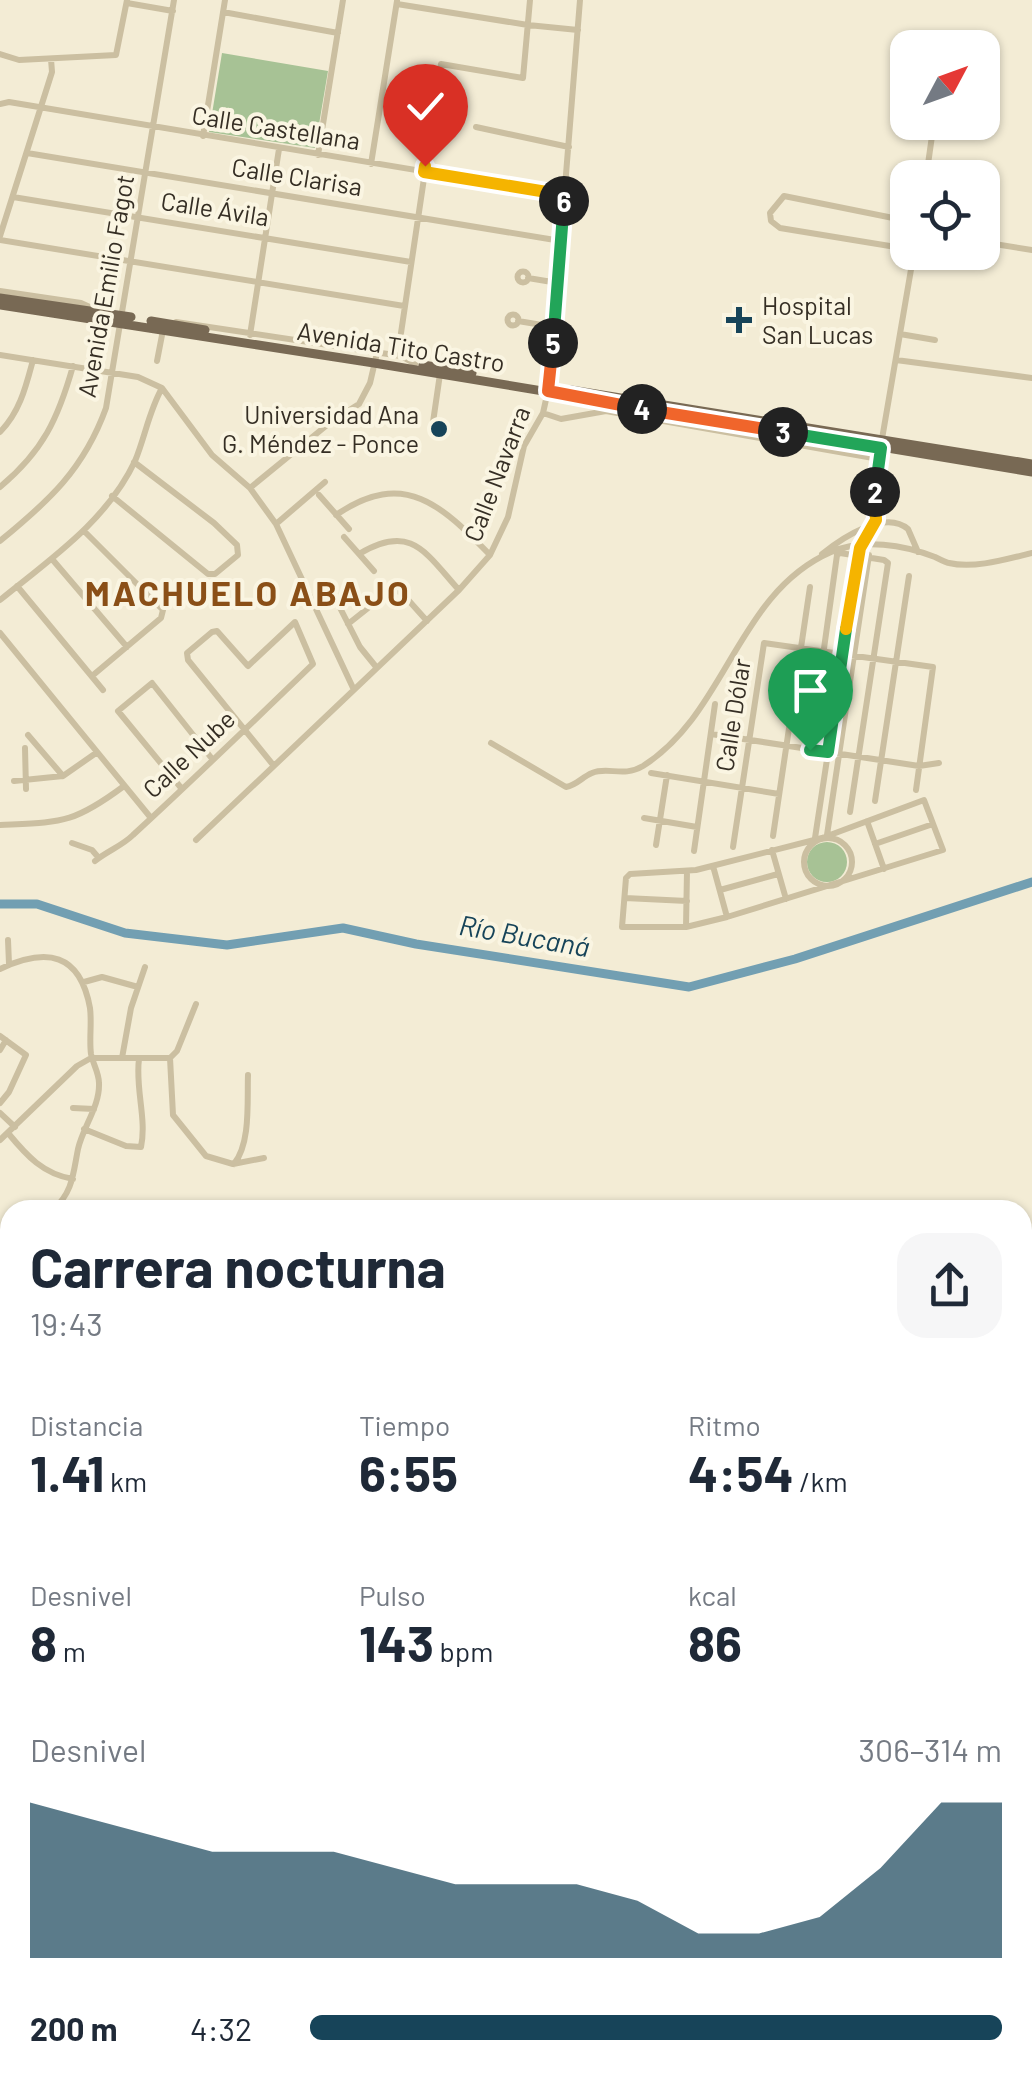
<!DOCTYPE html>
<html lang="es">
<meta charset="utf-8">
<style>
:root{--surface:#fff;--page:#f6f6f7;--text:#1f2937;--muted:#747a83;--accent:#174459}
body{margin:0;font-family:Barlow,sans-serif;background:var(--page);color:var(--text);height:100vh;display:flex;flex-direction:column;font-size:38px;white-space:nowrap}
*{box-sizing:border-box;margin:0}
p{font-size:32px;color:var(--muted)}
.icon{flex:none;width:55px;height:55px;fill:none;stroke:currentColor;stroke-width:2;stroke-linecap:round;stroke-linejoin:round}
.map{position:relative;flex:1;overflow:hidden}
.side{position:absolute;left:0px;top:1200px;width:1032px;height:885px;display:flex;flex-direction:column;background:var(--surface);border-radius:30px 30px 0 0;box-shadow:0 2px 8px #0004}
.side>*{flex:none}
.needle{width:65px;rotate:49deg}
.tools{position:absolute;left:890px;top:30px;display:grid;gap:20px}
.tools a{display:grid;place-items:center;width:110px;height:110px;border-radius:20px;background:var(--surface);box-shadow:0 2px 8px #0004;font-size:50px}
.pin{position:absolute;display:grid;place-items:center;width:85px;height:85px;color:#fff;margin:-102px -42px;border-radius:50% 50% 50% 0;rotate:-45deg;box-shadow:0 0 10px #0007}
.pin .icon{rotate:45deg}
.km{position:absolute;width:50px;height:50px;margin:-25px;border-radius:50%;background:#222;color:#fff;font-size:28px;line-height:50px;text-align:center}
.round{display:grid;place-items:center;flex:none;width:105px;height:105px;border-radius:30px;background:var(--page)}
.headline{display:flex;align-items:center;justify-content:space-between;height:170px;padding:0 30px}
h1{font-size:55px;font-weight:700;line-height:75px}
.metrics{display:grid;grid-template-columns:repeat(3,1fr);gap:15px;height:170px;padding:10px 30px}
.metrics div{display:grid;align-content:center}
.metrics b{font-size:50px;font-weight:700}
.metrics small{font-size:28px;font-weight:400}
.metrics p{font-size:28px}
.chart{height:280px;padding:20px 30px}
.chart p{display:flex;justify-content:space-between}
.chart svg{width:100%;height:180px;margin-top:10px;fill:var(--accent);opacity:.7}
ul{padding:0 30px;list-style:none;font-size:32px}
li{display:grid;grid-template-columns:160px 120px 1fr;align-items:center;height:75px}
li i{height:25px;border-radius:12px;background:var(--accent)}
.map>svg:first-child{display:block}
</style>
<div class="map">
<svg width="1032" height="2085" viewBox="0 0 1032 2085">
<rect width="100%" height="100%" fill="#f3ecd5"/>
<path fill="#a7c295" d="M222,53l106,18 -13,77 -106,-16z
M807 862a20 20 0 1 1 40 0a20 20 0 1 1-40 0Z"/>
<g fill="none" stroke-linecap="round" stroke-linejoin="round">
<path stroke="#729fb2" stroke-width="9" d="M0,904h37l88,29 102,12 116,-17 73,16 273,43 106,-28 237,-77"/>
<path stroke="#cbbfa1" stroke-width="6" d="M127,3l46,8
M397,4l131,21 50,5
M223,12l115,21
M0,54l19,6 97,-5 11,-55
M0,104l9,-2 556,93
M476,127l93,20
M203,136l22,-136
M27,153l534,88
M318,155l25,-155
M371,164l26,-163
M926,178l8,-56
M13,197l398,65
M908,221l-124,-25 -14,17 1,8 9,7 128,21
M0,236l52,-164 -1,-13
M0,240l404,66
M982,242l50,8
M517.5 277a5.5 5.5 0 1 1 11 0a5.5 5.5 0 1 1-11 0Z
M528,278l30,5
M0,291l81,12 13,6
M507.5 320a5.5 5.5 0 1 1 11 0a5.5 5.5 0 1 1-11 0Z
M518,321l36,6
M176,322l225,34 14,8
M401,333l40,-269 82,14 7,-78
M900,334l35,6
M250,335l29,-186
M0,355l138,22 24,11 50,67 38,33 26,36 78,166
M896,360l136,18
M157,361l6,-31
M543,413l18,6 45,-8 273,48
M432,429l8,-55
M0,432c20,-20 26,-46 33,-72
M0,487c43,-36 58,-68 73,-121
M250,488l82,-67 27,-17 11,-21 7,-30
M319,495l30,34
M112,496l96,78h7l23,-19 -1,-10 -23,-22 -80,-61
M336,515c69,-47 106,-9 154,40
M276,524l49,-42
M84,531l79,79 -2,8 -69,58
M344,537l30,34
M0,541c49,-40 84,-72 106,-133l68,-408
M359,554c52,-31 66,-2 100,36
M822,554c20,-16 63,-45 86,-25l10,23
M52,559l75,88
M17,586l86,104
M335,598l25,49 17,21
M0,600c49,-40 107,-79 135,-139 10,-24 14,-50 27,-73
M348,624l44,-35 10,4 25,28
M0,633l151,185
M711,734l208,32 20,-3
M28,735l35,41
M491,743l75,44c11,-2 16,-10 26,-14 16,-7 31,5 51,-7 84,-53 94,-173 188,-214 32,-14 73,-7 104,5 2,1 12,6 14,6 25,6 58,-4 83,-10
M25,748l1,41
M810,749l27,-194 3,-2 44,7 4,3 -38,249
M651,773l128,21
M14,781l49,-5 33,-23
M182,789l-64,-78 34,-28 61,77
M924,800l19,50 -216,67 -41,10h-64l4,-49 4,-4 66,-4 126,-32z
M875,801l34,-225
M644,818l53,9
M867,821l17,48
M0,825c62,-3 73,-1 124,-39
M827,835l42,-280
M773,836l37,-249
M815,838l43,-282 3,-12 15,-24 -3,-14 9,-67 32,-187
M804 862a24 24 0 1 1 48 0a24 24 0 1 1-48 0Z
M196,840l263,-250 31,-35 18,-38 16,-71 19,-33 6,-27 31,-386
M72,843l20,7 6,7
M875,844l58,-20
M656,845l11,-70
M733,847l31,-204 169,24 -17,123
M772,850l14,49
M694,851l21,-147
M95,861c12,-10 27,-15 38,-26 61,-56 121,-114 180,-171l-18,-42 -47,44 -31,-35 -5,1 -25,21 1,7 86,106
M713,866l14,51
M720,890l58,-16
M625,898l62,3
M686,927l1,-56
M8,940l1,24
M0,969c47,-22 80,-16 90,39 2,15 -1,31 1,46 2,10 8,19 8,29 1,23 -16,44 -21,66 -5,25 -5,43 -25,61
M84,982l18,-5 36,10
M0,1036l26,19 -17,37 -9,11
M0,1050l6,-10
M122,1058l9,-50 14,-41
M170,1058l3,57 33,41 27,8 31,-6
M73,1108l21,1
M0,1113l15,14
M84,1129l42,17 15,1c6,-28 -6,-59 -2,-88
M8,1133c19,23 35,41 65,46
M0,1140l77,-74 14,-8h79l7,-7 19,-47
M234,1164c17,-21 13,-63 14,-89
M90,1210h7
M0,1365l10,-11
M0,1500l10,6
M0,1556l10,11
M0,1617l10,-10
M0,1684l10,-10
M0,1749l10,-10
M0,1782l10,3
M0,1837l10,-21
M0,1877l10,10
M0,2011l10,-11
M124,2075l5,10
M259,2075l6,10
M280,2085l16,-10"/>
<path stroke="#786954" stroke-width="9" d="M0,298l131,19
M0,305l374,58 658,109
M151,321l54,9
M423,365l49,8
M571,390l461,74"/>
<path stroke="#564a3b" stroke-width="10" d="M1022,1869h10
M1022,1889h10
M482,2085l16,-10
M518,2085l16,-10"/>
</g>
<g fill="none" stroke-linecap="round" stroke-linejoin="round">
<defs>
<path id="split-1" d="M810,750l18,2 18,-123"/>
<path id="split-2" d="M846,629l14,-81 16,-28 -1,-28"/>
<path id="split-3" d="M783,432l98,16 -6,44"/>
<path id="split-4" d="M642,409l141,23"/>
<path id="split-5" d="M553,343l-5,48 94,18"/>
<path id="split-6" d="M553,343l11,-142"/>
<path id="split-7" d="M425,166l-1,6 141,23 -1,6"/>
</defs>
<use href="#split-1" stroke="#fff" stroke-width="20"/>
<use href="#split-2" stroke="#fff" stroke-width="20"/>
<use href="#split-3" stroke="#fff" stroke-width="20"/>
<use href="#split-4" stroke="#fff" stroke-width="20"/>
<use href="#split-5" stroke="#fff" stroke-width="20"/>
<use href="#split-6" stroke="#fff" stroke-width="20"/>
<use href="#split-7" stroke="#fff" stroke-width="20"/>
<use href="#split-1" stroke="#22a559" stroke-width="12"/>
<use href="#split-2" stroke="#f5b400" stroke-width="12"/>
<use href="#split-3" stroke="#22a559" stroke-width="12"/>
<use href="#split-4" stroke="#f0652b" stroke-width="12"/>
<use href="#split-5" stroke="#f0652b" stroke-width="12"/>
<use href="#split-6" stroke="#22a559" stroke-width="12"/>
<use href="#split-7" stroke="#f5b400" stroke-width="12"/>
</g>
<g fill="#174459" stroke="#faf5e2" stroke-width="4">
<path d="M734 305h10v10h10v10h-10v10h-10v-10h-10v-10h10z"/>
<circle cx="439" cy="429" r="10"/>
</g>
<g text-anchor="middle" stroke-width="8" stroke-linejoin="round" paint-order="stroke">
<g font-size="25" fill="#352e24" stroke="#faf5e2">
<text transform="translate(276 128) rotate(9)" y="9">Calle Castellana</text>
<text transform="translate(297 177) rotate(9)" y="9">Calle Clarisa</text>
<text transform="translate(215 209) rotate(9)" y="9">Calle Ávila</text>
<text transform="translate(106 286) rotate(-80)" y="9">Avenida Emilio Fagot</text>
<text transform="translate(401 347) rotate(9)" y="9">Avenida Tito Castro</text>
<text transform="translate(497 474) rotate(-69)" y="9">Calle Navarra</text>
<text transform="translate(733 715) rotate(-81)" y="9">Calle Dólar</text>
<text transform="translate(189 754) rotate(-43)" y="9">Calle Nube</text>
</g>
<g font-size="25" fill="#352e24" stroke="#faf5e2" text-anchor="start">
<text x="762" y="315">Hospital<tspan x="762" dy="29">San Lucas</tspan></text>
<text x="419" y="424" text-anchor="end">Universidad Ana<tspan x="419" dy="29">G. Méndez - Ponce</tspan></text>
</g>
<g font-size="28" font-style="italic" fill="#174459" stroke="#faf5e2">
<text transform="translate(524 936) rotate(10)" y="10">Río Bucaná</text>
</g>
<g font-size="35" font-weight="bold" letter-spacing="2.5" fill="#8a4f17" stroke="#faf5e2">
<text x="248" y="606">MACHUELO ABAJO</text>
</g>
</g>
</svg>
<div class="tools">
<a><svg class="needle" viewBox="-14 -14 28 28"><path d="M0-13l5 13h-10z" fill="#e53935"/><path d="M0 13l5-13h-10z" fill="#747a83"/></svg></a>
<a><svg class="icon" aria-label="locate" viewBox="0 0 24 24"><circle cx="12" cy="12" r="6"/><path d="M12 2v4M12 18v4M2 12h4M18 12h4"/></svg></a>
</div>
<div class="pin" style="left:810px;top:750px;background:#1e9e55"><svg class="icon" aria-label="arrive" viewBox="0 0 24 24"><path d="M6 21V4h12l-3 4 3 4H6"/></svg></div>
<div class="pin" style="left:425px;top:166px;background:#d93025"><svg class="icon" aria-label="check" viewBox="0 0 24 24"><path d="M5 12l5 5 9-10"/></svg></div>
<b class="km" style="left:875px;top:492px">2</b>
<b class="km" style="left:783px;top:432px">3</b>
<b class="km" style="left:642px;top:409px">4</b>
<b class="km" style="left:553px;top:343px">5</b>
<b class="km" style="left:564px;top:201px">6</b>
<section class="side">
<div class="headline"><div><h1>Carrera nocturna</h1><p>19:43</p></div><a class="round"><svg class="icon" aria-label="share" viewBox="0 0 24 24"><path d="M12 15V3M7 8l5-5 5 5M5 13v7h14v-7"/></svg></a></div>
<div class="metrics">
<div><p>Distancia</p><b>1.41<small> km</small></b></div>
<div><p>Tiempo</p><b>6:55</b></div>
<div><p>Ritmo</p><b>4:54<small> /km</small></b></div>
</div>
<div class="metrics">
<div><p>Desnivel</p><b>8<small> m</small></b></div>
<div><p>Pulso</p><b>143<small> bpm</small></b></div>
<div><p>kcal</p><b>86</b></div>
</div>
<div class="chart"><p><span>Desnivel</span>306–314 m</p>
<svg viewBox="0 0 160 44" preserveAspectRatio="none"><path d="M0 44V6L10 10L20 14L30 18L40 18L50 18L60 22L70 26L80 26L90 26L100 30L110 38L120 38L130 34L140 22L150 6L160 6V44z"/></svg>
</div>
<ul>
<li><b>200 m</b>4:32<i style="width:100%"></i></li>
</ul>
</section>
</div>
